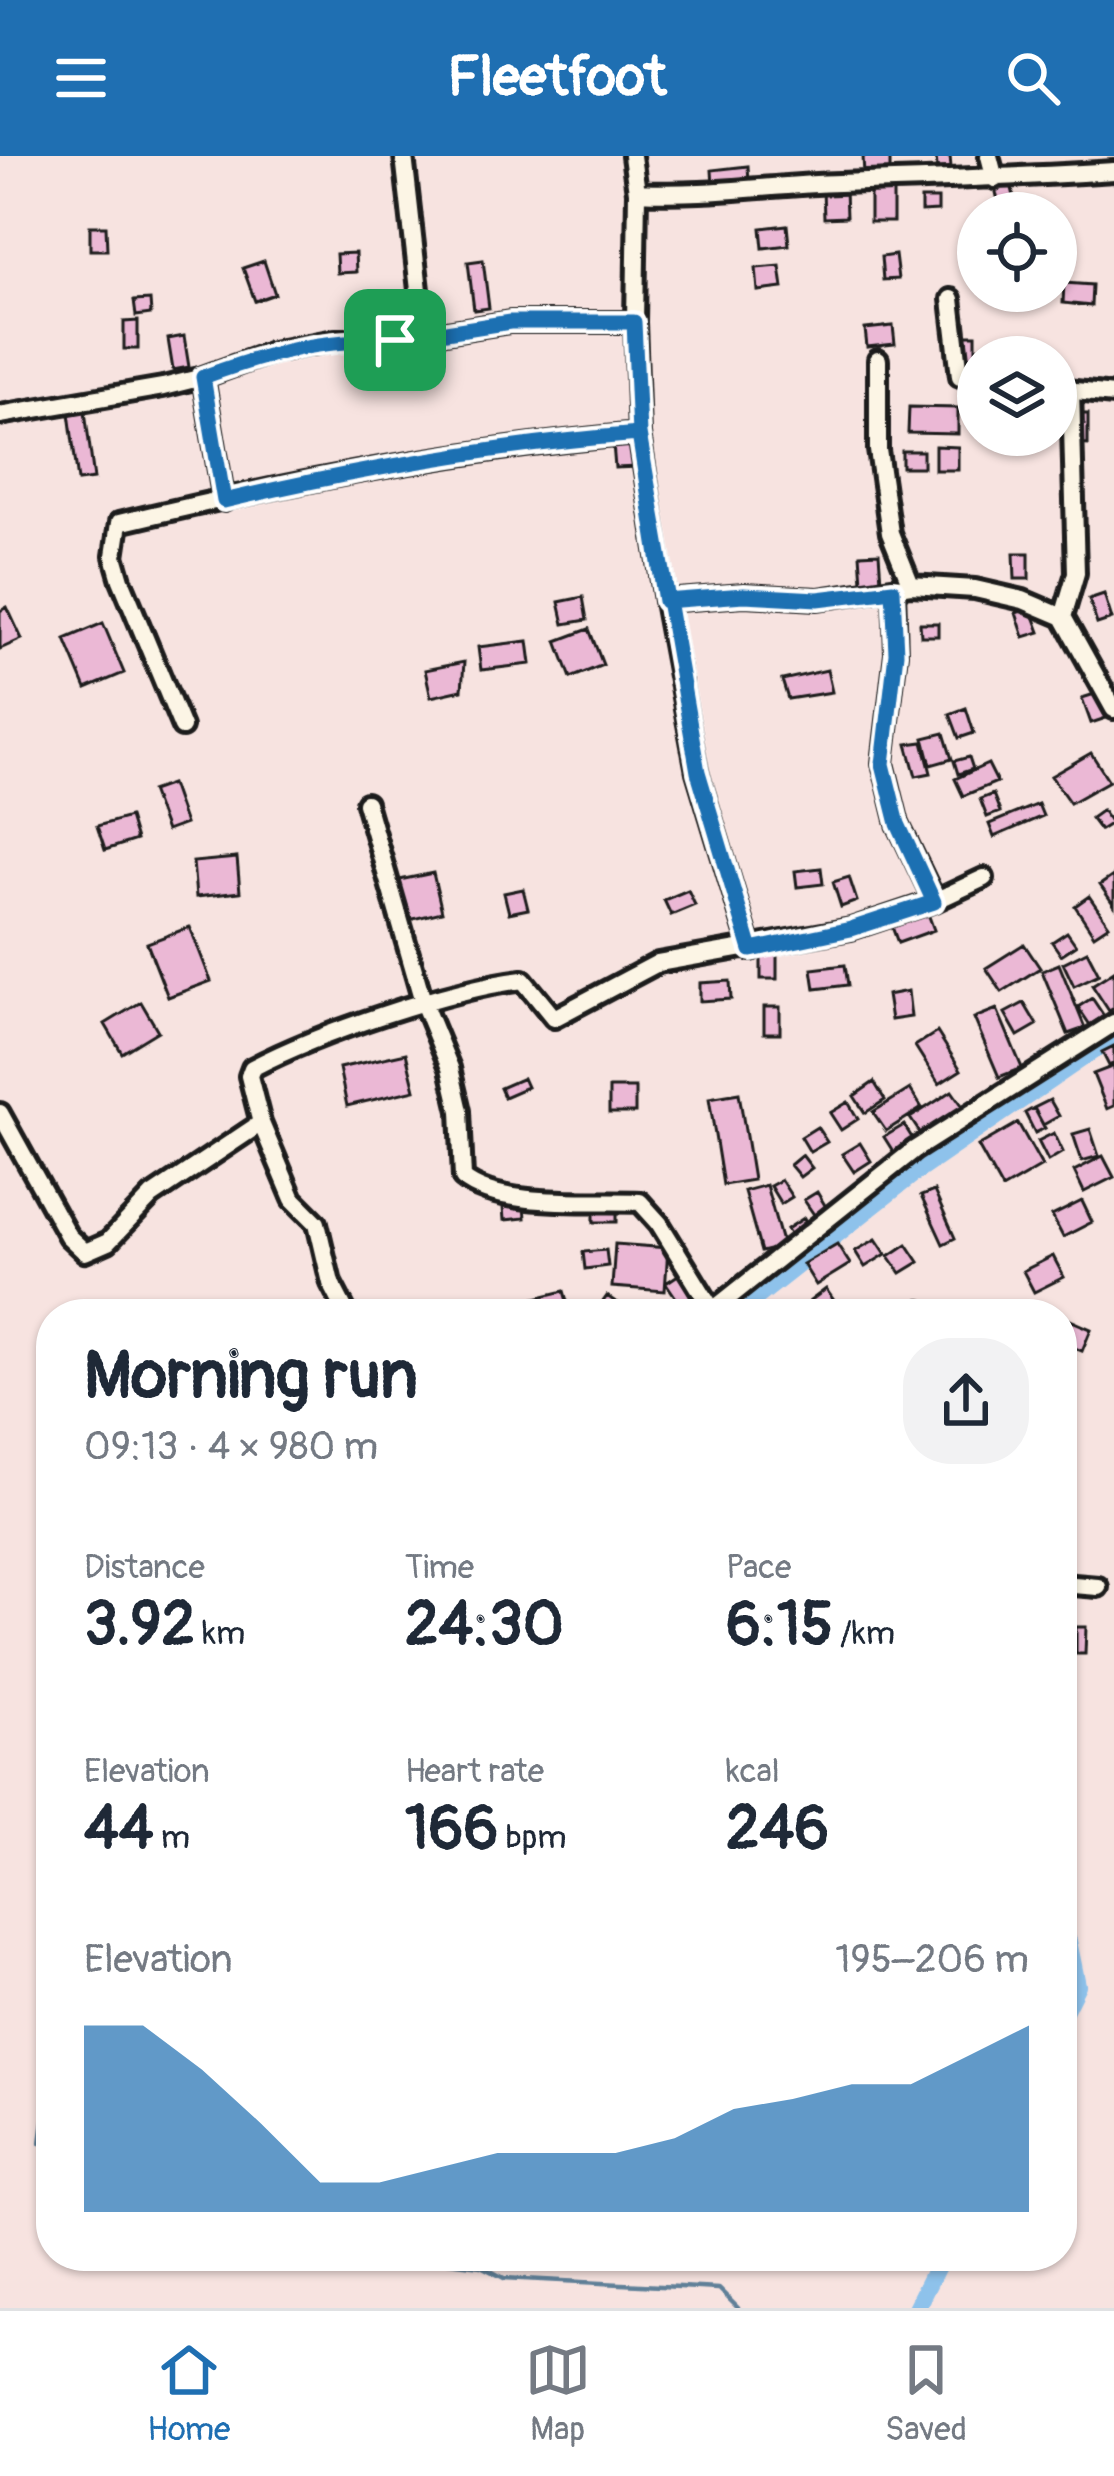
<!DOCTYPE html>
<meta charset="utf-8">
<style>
:root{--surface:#fff;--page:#f2f2f3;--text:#1f2937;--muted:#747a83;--line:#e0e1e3;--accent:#1f6fb2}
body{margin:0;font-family:Pangolin,sans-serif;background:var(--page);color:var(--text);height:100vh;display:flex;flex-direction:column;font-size:45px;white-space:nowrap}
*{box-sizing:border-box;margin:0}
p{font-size:39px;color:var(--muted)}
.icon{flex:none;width:66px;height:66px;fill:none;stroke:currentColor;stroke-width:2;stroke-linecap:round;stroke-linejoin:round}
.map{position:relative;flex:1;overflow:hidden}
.drawer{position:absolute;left:36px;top:1143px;width:1041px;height:972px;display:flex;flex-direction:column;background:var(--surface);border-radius:48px;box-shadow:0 3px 9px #0004}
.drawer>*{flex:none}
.fabs{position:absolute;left:957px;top:36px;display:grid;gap:24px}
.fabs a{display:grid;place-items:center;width:120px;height:120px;border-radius:50%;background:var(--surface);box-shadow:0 3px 9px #0004;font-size:60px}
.pin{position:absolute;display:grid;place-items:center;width:102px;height:102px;color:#fff;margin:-51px;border-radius:24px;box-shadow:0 6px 18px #0006}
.round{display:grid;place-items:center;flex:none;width:126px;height:126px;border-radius:48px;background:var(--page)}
.headline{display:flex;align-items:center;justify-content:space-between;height:204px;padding:0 48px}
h1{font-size:66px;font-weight:700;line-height:90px}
.metrics{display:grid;grid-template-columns:repeat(3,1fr);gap:18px;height:204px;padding:12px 48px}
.metrics div{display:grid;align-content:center}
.metrics b{font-size:60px;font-weight:700}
.metrics small{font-size:33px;font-weight:400}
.metrics p{font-size:33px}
.chart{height:336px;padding:24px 48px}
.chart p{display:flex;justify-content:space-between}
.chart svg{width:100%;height:216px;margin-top:12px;fill:var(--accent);opacity:.7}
header{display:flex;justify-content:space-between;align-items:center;height:156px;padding:0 48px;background:var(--accent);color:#fff;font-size:54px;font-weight:700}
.tab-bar{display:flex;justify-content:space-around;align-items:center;height:168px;border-top:3px solid var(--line);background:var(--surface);font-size:33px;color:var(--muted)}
.tab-bar a{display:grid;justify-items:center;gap:6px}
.tab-bar .on{color:var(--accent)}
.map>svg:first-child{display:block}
</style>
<header><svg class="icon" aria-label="menu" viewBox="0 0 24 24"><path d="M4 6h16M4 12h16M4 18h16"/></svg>Fleetfoot<svg class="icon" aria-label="search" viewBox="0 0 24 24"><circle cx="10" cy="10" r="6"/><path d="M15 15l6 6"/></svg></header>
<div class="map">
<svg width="1114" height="2152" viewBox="0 0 1114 2152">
<rect width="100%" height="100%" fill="#f7e3e0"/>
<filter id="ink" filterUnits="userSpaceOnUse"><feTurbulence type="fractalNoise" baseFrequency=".00833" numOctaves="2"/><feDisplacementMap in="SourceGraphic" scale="24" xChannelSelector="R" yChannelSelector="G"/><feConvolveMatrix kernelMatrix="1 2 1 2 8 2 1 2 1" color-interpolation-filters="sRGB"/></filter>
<g filter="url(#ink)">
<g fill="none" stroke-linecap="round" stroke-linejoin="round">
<path stroke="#608098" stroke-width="4.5" d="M51,1912l-10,75 10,1
M400,2100l81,10 23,12 215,11 19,19"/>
<path stroke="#8ec2eb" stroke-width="18" d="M735,1158l182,-143 197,-135
M1062,1779l6,6 9,44 -15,30
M916,2152l26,-52"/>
</g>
<path fill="#ebb8d5" stroke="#1c1c1c" stroke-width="3" d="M863,0h27v19h-26z
M936,0h14l1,12h-14z
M748,10l1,17 -36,3 -1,-16z
M1011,28l6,25 -16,4 -6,-25z
M870,30h23v36h-23z
M823,33h22l1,28 -22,1z
M921,43h17v12l-17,1z
M787,69l2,20 -26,3 -2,-20z
M90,70h16l1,24h-17z
M355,97l1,19 -19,1 -1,-19z
M895,99l3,24 -15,1 -2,-23z
M483,104l6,48 -15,2 -6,-48z
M264,105l11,33 -20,7 -12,-33z
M780,110l3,22 -25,3 -2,-23z
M1064,127l28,2 -1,21 -28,-3z
M150,144l1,14 -15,2 -2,-15z
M138,165v28h-14v-27z
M893,170l2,18 -28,3 -2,-18z
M962,179h14v35l-15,-1z
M184,180l5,31 -16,3 -5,-31z
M909,251l49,1v26l-50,-1z
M85,255l9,68 -16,2 -9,-68z
M1074,258h14v31l-14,-1z
M636,286l2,25 -23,1 -2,-24z
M935,290l23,1v23h-23z
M902,295h21v16h-21z
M879,397l2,28 -19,1 -2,-28z
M1014,397h15v26h-14z
M1104,438l8,25 -15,5 -8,-25z
M583,441l4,23 -23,4 -5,-22z
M7,451l15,32 -22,10v-38z
M1031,452l9,24 -16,5 -8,-24z
M103,467l21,50 -38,16 -21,-50z
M920,467h18v13h-17z
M589,473l14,36 -32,13 -14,-37z
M528,485l3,23 -50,6 -3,-23z
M464,506l-2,28 -31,7 -6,-27z
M827,514l5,22 -44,7 -6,-19z
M1098,537l8,25 -15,5 -9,-25z
M966,552l8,25 -15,5 -9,-24z
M944,577l8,26 -21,6 -7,-27z
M923,586l8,31 -15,3 -9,-32z
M1091,597l18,28 -39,22 -19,-27z
M969,601l4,12 -15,5 -4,-13z
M988,608l9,18 -34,14 -8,-17z
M171,628l14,40 -19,7 -15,-40z
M993,638l7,18 -13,5 -7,-18z
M1038,648l5,12 -49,21 -5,-13z
M1102,654l9,13 -11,7 -9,-12z
M129,661l7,23 -31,10 -8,-24z
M237,702l3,34 -44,5 -3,-35z
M821,712l2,16 -26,3 -2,-16z
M433,717l9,39 -37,9 -10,-40z
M1113,720l1,2v27l-14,-20z
M849,721l8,24 -16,6 -8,-25z
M523,733l5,20 -19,4 -5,-20z
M688,734l7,15 -24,10 -7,-15z
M1089,740l20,29 -15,10 -19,-29z
M927,755l7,19 -36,13 -7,-19z
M190,771l21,54 -43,16 -21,-54z
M1067,776l9,13 -15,10 -9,-13z
M1024,788l16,24 -38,24 -16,-24z
M1087,795l12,23 -25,12 -11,-23z
M761,797h16v26h-16z
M1059,808l26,64 -17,6 -26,-63z
M845,809l3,20 -33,4 -3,-20z
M1114,815v37l-5,3 -17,-26z
M730,825l1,18 -31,2v-18z
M908,835l3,26 -20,3 -4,-25z
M1092,842l12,18 -14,9 -12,-18z
M141,846l17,29 -36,22 -17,-29z
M1024,847l13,22 -19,11 -13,-23z
M764,851h16v26h-16z
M997,853l25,59 -23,9 -25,-59z
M937,876l24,38 -22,14 -24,-38z
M1114,890v17l-5,3 -7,-14z
M406,897l9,37 -68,16 -8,-38z
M1114,910v40l-7,3 -14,-35z
M523,922l4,9 -23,10 -4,-9z
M874,926l11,18 -20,13 -11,-17z
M609,932h26v25h-26z
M910,933l12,19 -36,23 -13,-19z
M952,935l12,17 -42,28 -12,-18z
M739,937l14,87 -30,5 -14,-87z
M1050,944l9,16 -16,9 -9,-17z
M848,946l10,17 -17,11 -11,-17z
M1034,952l11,20 -10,5 -10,-20z
M1018,967l24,43 -40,23 -24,-43z
M904,969l12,19 -20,12 -12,-19z
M817,971l10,15 -17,10 -9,-15z
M1090,973l9,27 -17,5 -9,-27z
M1054,977l9,19 -15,9 -10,-20z
M860,987l11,18 -17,11 -12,-18z
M802,999l10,13 -12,9 -10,-12z
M1103,1000l11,21 -30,15 -10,-21z
M781,1024l11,17 -11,7 -11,-18z
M766,1029l19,68 -11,3 -1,-7 -12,3 -17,-61z
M934,1035l21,47 -12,6 -22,-48z
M817,1036l12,20 -12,7 -13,-19z
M1082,1045l10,21 -29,15 -11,-21z
M617,1047v19h-23v-18z
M524,1050l1,12 -21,2 -1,-13z
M804,1062l5,9 -17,10 -5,-8z
M876,1083l10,15 -21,13 -10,-16z
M615,1088l53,4 -3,43 -53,-4z
M837,1088l13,20 -34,21 -13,-21z
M907,1088l12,18 -18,11 -12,-17z
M606,1094l2,16 -23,3 -2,-17z
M1053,1100l11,21 -30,15 -11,-21z
M681,1117l24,37 -7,4h-11l-21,-31z
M826,1133l7,10 -16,11 -7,-9z
M564,1135l6,20 -31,3 -4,-16z
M607,1140l26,18h-39z
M516,1149v9h-26v-8z
M1070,1164l21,9 -9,22 -20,-8z
M1076,1471h10l-1,27h-9z"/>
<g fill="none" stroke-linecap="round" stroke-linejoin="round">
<defs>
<path id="street" d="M404,0l20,179
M632,0l5,36
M989,0l6,23
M951,143l9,77 18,5
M635,166l4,112 26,167 32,171 54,178
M878,204v90l12,83 21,52
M203,221l21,124
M1056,233l58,6
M0,259l163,-28 40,-10 69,-25 63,-12h60l115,-18h125l2,-130c68,4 134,-7 202,-9 92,-3 183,-6 275,-12
M894,433l2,64 -13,110 15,61 37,77
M665,445l79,-6 74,4 93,-14 64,4 48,11 40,17 51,92
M1063,461l13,-44 -5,-182
M182,571l-61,-147 -7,-24 5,-33c170,-41 346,-75 520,-89
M366,647l58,202 26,63 10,43 3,67c35,30 130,22 177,24l19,21 56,91
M0,957l68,123 17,16 23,-10 44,-46 109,-73
M347,1158l-16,-31 -14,-60 -24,-24 -32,-76 -12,-47 3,-8c67,-35 197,-79 271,-88l31,38 104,-55 193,-34 84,-28 49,-23
M708,1158l206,-164 200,-127
M915,1158l5,-3
M1062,1428l36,3"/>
</defs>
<use href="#street" stroke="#1c1c1c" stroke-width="26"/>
<use href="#street" stroke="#fcf5e5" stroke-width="16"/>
</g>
</g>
<g fill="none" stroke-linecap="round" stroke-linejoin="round" filter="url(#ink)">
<defs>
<path id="route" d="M395,184c-76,0 -121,11 -192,37l21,124c135,-32 276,-56 415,-67l59,338 53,178 100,-21 83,-27 -36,-78 -15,-60 13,-111 -3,-63 -75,9 -74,-4 -79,6 -26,-167 -5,-112h-124l-115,18"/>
</defs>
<use href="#route" stroke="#fff" stroke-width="24"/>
<use href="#route" stroke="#1f6fb2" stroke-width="15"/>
</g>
</svg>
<div class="fabs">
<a><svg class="icon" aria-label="locate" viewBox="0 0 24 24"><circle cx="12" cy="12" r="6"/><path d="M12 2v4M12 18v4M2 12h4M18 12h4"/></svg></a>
<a><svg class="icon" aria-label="layers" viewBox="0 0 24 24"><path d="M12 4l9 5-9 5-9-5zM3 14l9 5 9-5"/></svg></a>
</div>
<div class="pin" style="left:395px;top:184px;background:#1e9e55"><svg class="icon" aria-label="arrive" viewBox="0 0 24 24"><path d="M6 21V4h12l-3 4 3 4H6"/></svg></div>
<section class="drawer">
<div class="headline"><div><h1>Morning run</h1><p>09:13 · 4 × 980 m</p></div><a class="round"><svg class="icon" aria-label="share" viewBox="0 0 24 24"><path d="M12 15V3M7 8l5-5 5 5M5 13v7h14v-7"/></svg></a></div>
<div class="metrics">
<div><p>Distance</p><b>3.92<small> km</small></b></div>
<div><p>Time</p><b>24:30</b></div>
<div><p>Pace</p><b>6:15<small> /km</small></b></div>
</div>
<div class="metrics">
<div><p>Elevation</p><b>44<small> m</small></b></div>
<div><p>Heart rate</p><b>166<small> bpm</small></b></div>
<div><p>kcal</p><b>246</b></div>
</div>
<div class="chart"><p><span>Elevation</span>195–206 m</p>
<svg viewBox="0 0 160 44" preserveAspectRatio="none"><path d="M0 44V6L10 6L20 15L30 26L40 38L50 38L60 35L70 32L80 32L90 32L100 29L110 23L120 21L130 18L140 18L150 12L160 6V44z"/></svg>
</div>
</section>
</div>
<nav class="tab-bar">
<a class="on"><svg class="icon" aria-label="home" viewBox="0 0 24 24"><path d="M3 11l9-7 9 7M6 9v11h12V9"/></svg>Home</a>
<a><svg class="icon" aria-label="map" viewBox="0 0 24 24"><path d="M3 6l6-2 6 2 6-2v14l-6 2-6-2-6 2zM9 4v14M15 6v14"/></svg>Map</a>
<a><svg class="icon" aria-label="saved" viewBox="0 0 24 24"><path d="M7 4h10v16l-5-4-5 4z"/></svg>Saved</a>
</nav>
